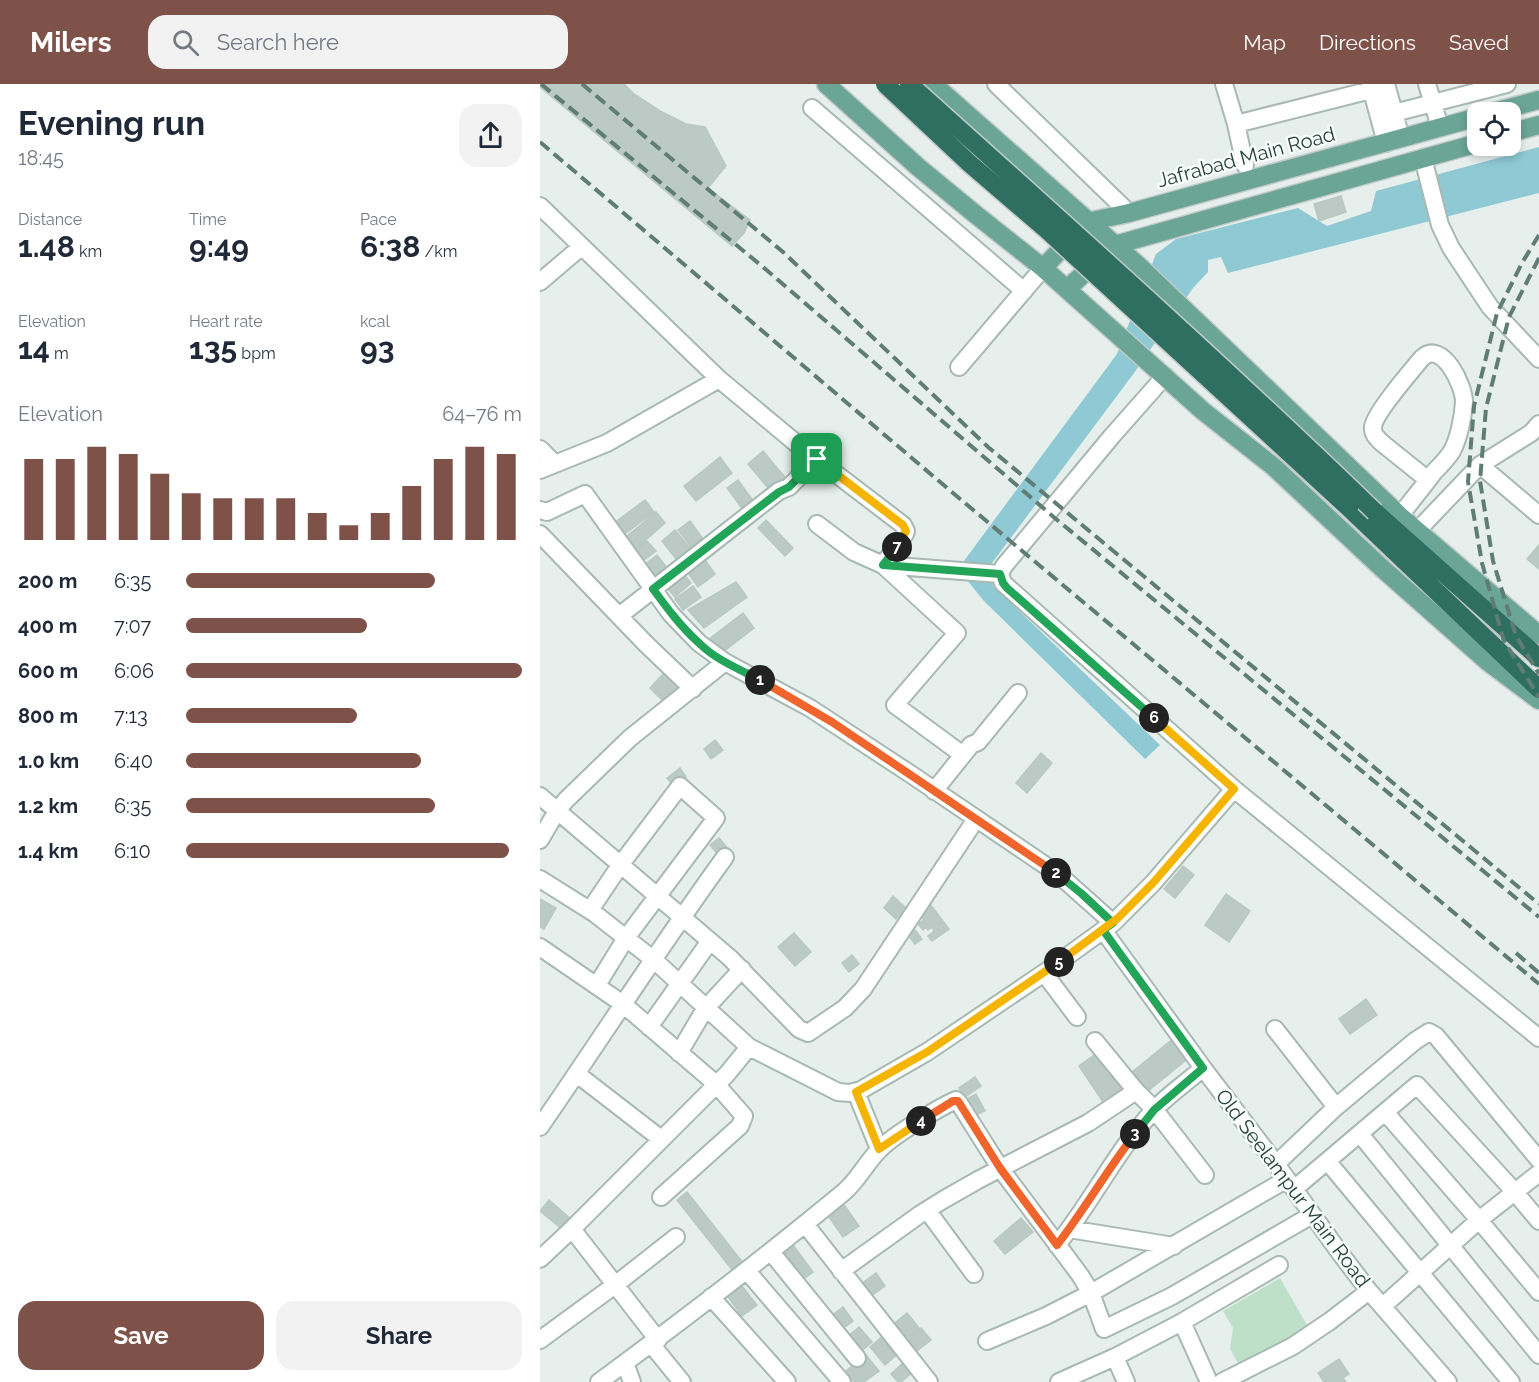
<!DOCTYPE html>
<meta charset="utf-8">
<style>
:root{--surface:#fff;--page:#f2f2f3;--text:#1f2937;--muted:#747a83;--accent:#7f5249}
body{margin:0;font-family:Raleway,sans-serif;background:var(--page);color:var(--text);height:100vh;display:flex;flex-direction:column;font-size:22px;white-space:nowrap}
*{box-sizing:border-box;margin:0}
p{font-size:20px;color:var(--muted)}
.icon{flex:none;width:33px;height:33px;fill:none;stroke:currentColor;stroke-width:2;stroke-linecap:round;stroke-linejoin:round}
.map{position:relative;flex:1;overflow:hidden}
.sheet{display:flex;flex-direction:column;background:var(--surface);width:540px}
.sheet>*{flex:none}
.controls{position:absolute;left:927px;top:18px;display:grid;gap:12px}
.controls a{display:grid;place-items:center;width:54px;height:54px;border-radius:12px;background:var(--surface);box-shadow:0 3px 9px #0003;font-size:30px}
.pin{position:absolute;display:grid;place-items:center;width:51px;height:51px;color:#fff;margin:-26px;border-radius:12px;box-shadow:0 3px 9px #0006}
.km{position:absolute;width:30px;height:30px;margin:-15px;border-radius:50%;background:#222;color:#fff;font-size:16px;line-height:30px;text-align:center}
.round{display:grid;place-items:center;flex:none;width:63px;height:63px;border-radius:18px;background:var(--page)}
.summary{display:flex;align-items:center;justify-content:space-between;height:102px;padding:0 18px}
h1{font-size:33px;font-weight:700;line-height:45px}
.figures{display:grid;grid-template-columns:repeat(3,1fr);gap:9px;height:102px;padding:6px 18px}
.figures div{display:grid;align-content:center}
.figures b{font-size:30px;font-weight:700}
.figures small{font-size:16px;font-weight:400}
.figures p{font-size:16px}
.chart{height:168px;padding:12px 18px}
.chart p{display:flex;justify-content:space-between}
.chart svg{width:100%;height:108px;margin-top:6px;stroke:var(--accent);stroke-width:6}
.cta{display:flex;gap:12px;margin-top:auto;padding:12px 18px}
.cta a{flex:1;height:69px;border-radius:18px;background:var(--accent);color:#fff;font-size:24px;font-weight:700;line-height:69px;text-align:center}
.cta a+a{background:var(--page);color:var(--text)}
ul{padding:0 18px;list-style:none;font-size:20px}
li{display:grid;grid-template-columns:96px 72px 1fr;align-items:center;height:45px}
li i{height:15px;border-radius:8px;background:var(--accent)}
header{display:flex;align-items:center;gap:36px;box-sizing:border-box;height:84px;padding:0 30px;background:var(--accent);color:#fff}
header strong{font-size:28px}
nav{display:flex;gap:33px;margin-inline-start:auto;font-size:21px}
.search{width:420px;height:54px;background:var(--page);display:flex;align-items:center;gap:15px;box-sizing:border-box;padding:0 21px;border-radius:18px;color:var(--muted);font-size:22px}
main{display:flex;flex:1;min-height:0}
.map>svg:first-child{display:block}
</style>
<header>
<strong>Milers</strong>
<div class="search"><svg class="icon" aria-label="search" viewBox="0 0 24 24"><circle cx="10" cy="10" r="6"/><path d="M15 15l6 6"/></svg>Search here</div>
<nav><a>Map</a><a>Directions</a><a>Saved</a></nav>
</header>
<main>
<section class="sheet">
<div class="summary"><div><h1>Evening run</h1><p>18:45</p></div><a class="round"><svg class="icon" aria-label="share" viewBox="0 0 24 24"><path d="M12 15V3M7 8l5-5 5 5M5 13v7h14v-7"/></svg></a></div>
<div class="figures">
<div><p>Distance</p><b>1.48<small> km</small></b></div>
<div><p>Time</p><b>9:49</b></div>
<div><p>Pace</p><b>6:38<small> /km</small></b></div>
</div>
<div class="figures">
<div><p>Elevation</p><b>14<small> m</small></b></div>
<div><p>Heart rate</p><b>135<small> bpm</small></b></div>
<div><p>kcal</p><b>93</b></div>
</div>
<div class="chart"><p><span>Elevation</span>64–76 m</p>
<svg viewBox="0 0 160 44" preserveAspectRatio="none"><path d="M5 44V11M15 44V11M25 44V6M35 44V9M45 44V17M55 44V25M65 44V27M75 44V27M85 44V27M95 44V33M105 44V38M115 44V33M125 44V22M135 44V11M145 44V6M155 44V9"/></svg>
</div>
<ul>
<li><b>200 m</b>6:35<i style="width:74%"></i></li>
<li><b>400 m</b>7:07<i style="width:54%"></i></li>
<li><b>600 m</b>6:06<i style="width:100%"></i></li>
<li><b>800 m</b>7:13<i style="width:51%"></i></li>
<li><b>1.0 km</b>6:40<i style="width:70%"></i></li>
<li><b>1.2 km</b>6:35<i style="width:74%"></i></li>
<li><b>1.4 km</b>6:10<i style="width:96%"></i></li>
</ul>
<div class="cta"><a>Save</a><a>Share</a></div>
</section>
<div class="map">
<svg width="999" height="1298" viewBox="0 0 999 1298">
<rect width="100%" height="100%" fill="#e6efeb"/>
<path fill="#bfe0c8" d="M740,1194l28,49 -68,40 -10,-18 3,-21 -10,-17z"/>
<path fill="#8ec9d4" d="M999,63v46l-311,80 -7,-16 -13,3v12l-15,16 -59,85 -145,194 4,19 167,159 -15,14 -161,-158 -26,-32 159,-215 39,-100 20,-15 122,-31 29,18 44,-15 5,-20z"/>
<path fill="#bbcac4" stroke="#b8c9c2" stroke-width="1.5" d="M0,0h84l10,10 26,17 26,13 19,3 21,39 -18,22 42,32 -6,13 -12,13 -192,-159z
M801,112l5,16 -27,9 -5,-17z
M223,367l25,30 -15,13 -25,-30z
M180,373l12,16 -36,28 -12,-15z
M198,396l19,26 -11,8 -19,-26z
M105,416l9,12 -32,24 -9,-12z
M116,428l9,11 -34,30 -10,-12z
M226,436l27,28 -8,8 -27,-28z
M150,437l16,22 -11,9 -17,-22z
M135,446l19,23 -14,11 -18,-23z
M107,457l9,10 -17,13 -8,-10z
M999,461v24l-12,-10z
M117,471l11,14 -16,13 -12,-14z
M163,473l12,17 -17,13 -12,-17z
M142,488l9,11 -16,14 -10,-12z
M196,498l11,15 -43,31 -16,-18z
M153,502l8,11 -18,13 -8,-11z
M203,529l11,15 -35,27 -11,-15z
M124,589l15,14 -14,16 -15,-15z
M175,656l8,10 -12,9 -7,-10z
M501,669l11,10 -25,30 -11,-10z
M140,684l6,9 -12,9 -7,-8z
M179,754l11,13 -9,7 -11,-13z
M643,782l11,9 -19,23 -11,-9z
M686,810l24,17 -21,31 -24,-17z
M353,812l13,12 -10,11 -12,-11z
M0,815l16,9 -12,21 -4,-2z
M390,820l19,25 -17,12 -4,-5 6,-5 -2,-4 -4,3 -2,-3 -3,3 -5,-6 6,-4 -5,-7z
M375,846l7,9 -7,5 -7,-9z
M254,849l17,19 -16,14 -17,-19z
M312,871l7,9 -10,8 -7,-9z
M826,915l11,16 -27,19 -11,-15z
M634,954l16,19 -42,34 -16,-19z
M560,967l26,40 -21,14 -26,-39z
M435,993l6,9 -16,11 -6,-9z
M436,1010l9,17 -14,6 -8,-16z
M147,1108l60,76 -10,8 -60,-76z
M9,1116l22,19 -8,11 -23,-19z
M302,1118l17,24 -16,11 -17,-24z
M481,1134l12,14 -28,22 -11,-13z
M253,1161l20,27 -15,11 -20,-27z
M336,1189l9,13 -18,13 -10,-12z
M202,1202l15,19 -15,11 -14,-19z
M303,1223l10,14 -15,11 -11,-13z
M367,1229l12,15 -17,14 -12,-15z
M319,1243l13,15 -14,12 -13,-15z
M381,1244l10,12 -14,11 -9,-12z
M345,1250l15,18 -15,13 -15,-18z
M326,1271l13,16 -15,11h-10l-8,-11z
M799,1275l10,15 -6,4 3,4h-22l-6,-9z
M366,1276l9,10 -14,12h-3l-7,-8z"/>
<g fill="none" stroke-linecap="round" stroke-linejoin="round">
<defs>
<path id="minor" d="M456,0l133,129
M684,0l12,40 9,41
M830,0l16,59
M846,0l15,54
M887,0l13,43
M272,24l212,183
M854,29l113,-29
M696,40l135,-34
M883,74l17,67 11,23 39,59 49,52
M0,122l179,173 78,65 106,81 3,6 -1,3 -22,31 74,68 -62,72 68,50
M0,198l41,-35
M419,283l84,-99
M625,292l-53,60 -108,130 -4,8 3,9 231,206 305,249
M0,365l15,15
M940,381l59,50
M0,386l67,-27 112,-64
M0,426l7,2 38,-18 86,120 28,29 26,19 85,46 102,67 146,99 55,49
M860,432c11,-15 23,-29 34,-44 6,-6 13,-13 18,-21 7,-13 11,-34 12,-49 0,-17 -22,-63 -42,-44 -10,12 -48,56 -49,69 -1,7 4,11 9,16l46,37
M277,440l37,28 29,13 117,9
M877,447l63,-66 51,-32 8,-9
M0,450l106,110 47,45
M79,532l160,-125 10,-4 28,-28
M394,707l37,-46 7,-3 40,-49
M0,712l190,162 69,71 9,4 37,-25 18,-19 113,-170
M0,756l17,-29 9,-11 64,-62 95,-76
M0,795l54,34 60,47 95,87 89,45 12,1 11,-3 66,-38 117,-79 69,-50 40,-40 81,-94
M50,826l31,-46 59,-78 36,32 -90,120 -29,47
M563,846l100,138 73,96 64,89 29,38 79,91
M0,863l83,57 93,80 28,32 -4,10 -79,71
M504,889l33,44
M109,943l61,-86
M735,945l61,78
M555,957l41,50 18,18 51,66
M139,969l26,-44 37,-40
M37,990l84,65
M316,1008l23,57
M845,1028l94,108 60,72
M0,1043c62,-90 121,-182 185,-270
M820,1050l179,221
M788,1078l183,220
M736,1080l60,-57 79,-66 14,-9 7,4 103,124
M754,1105l123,-104 97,106 25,30
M387,1126l47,64
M265,1140l124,158
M32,1145l86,111
M529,1145l105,17
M517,1161c35,-43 59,-94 97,-135 14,-15 33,-28 49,-42
M231,1168l86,106
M0,1175l32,-30 155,-155 22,-27
M207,1187l95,111
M301,1187l78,-56 24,-15 35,-20 110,-57 48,-32
M171,1213l76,85
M843,1222l96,-86 60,-47
M642,1238l27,60
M0,1256l75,-55 61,-48
M447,1257l59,-25 45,-23 196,-114
M111,1260l31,38
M575,1273l11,25
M85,1279l7,19
M59,1298c83,-61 165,-124 245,-190 14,-12 22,-29 35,-42 13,-14 59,-42 77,-50l3,3 41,65 80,107 11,18 13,36 68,-33 140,-81
M519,1298l56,-25 67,-35 97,-57
M682,1298l71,-36 37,-25 39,-30"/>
<path id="major" d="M286,0l92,83 57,47 68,54 160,143 71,56 110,103 103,91 52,39
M393,0l207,183 260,249 139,119
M954,28l45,-12
M970,49l29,-8
M503,184l44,-46 42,-9 349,-96
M527,205l48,-44 363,-102"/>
<path id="highway" d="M809,424l190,181
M835,428l164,146"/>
</defs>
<use href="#minor" stroke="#a8b8b2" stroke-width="20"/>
<use href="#major" stroke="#c2cac8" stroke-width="21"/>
<use href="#highway" stroke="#c2cac8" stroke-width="21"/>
<use href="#minor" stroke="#fff" stroke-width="16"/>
<use href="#major" stroke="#6aa596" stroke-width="18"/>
<use href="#highway" stroke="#2f6f62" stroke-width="18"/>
<path stroke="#5f7d75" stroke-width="4" stroke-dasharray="12 6" stroke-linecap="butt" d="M1,0l222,183 293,252 483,398
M42,0l201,168 205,195 551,457
M0,58l413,351 586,491
M999,151l-17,28 -25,50 -23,93 -6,76 14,81 22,78 35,56
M999,174l-30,59 -23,91 -6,73 13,80 23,75 23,38
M976,869l23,20"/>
<defs>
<path id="highway-bridge" d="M345,0l84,79 78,67 302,278
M369,0c157,141 314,281 466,428"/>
</defs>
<use href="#highway-bridge" stroke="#c2cac8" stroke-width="21" stroke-linecap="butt"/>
<use href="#highway-bridge" stroke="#2f6f62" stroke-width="18"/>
</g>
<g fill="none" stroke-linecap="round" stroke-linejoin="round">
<defs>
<path id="split-1" d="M220,596c-21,-11 -44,-20 -61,-37 -18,-16 -32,-35 -46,-54l126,-97 10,-5 28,-28"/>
<path id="split-2" d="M220,596l72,42 224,151"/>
<path id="split-3" d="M516,789l26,21 31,29 -10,7 100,138 -49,42 -19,24"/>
<path id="split-4" d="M381,1037l32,-20h5l42,67 57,77c28,-36 50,-75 78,-111"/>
<path id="split-5" d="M381,1037l-42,28 -23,-57 71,-40 132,-90"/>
<path id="split-6" d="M519,878l59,-44 35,-35 81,-94 -80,-71"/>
<path id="split-7" d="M357,463l-14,18 117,9 3,9 4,5 147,130"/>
<path id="split-8" d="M277,375l86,66 3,6 -9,16"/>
</defs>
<use href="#split-1" stroke="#fff" stroke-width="12"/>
<use href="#split-2" stroke="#fff" stroke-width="12"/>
<use href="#split-3" stroke="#fff" stroke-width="12"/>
<use href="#split-4" stroke="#fff" stroke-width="12"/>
<use href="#split-5" stroke="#fff" stroke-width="12"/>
<use href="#split-6" stroke="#fff" stroke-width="12"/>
<use href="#split-7" stroke="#fff" stroke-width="12"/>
<use href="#split-8" stroke="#fff" stroke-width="12"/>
<use href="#split-1" stroke="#22a559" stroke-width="8"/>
<use href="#split-2" stroke="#f0652b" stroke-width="8"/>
<use href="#split-3" stroke="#22a559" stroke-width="8"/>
<use href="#split-4" stroke="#f0652b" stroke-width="8"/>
<use href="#split-5" stroke="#f5b400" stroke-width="8"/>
<use href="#split-6" stroke="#f5b400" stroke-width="8"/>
<use href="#split-7" stroke="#22a559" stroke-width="8"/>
<use href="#split-8" stroke="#f5b400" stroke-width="8"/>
</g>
<g text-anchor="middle" stroke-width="5" stroke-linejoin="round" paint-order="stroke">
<g font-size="20" fill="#24423a" stroke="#f7fbf9">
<text transform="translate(706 73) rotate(-15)" y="7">Jafrabad Main Road</text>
<text transform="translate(753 1104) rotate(53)" y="7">Old Seelampur Main Road</text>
</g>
</g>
</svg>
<div class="controls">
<a><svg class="icon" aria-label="locate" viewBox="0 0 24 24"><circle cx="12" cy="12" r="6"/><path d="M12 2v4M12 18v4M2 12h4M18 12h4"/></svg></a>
</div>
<div class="pin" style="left:277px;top:375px;background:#1e9e55"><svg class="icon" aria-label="arrive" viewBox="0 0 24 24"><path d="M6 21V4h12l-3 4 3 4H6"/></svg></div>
<b class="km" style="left:220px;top:596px">1</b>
<b class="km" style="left:516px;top:789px">2</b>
<b class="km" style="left:595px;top:1050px">3</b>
<b class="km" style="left:381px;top:1037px">4</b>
<b class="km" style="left:519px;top:878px">5</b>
<b class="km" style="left:614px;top:634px">6</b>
<b class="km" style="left:357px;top:463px">7</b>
</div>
</main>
